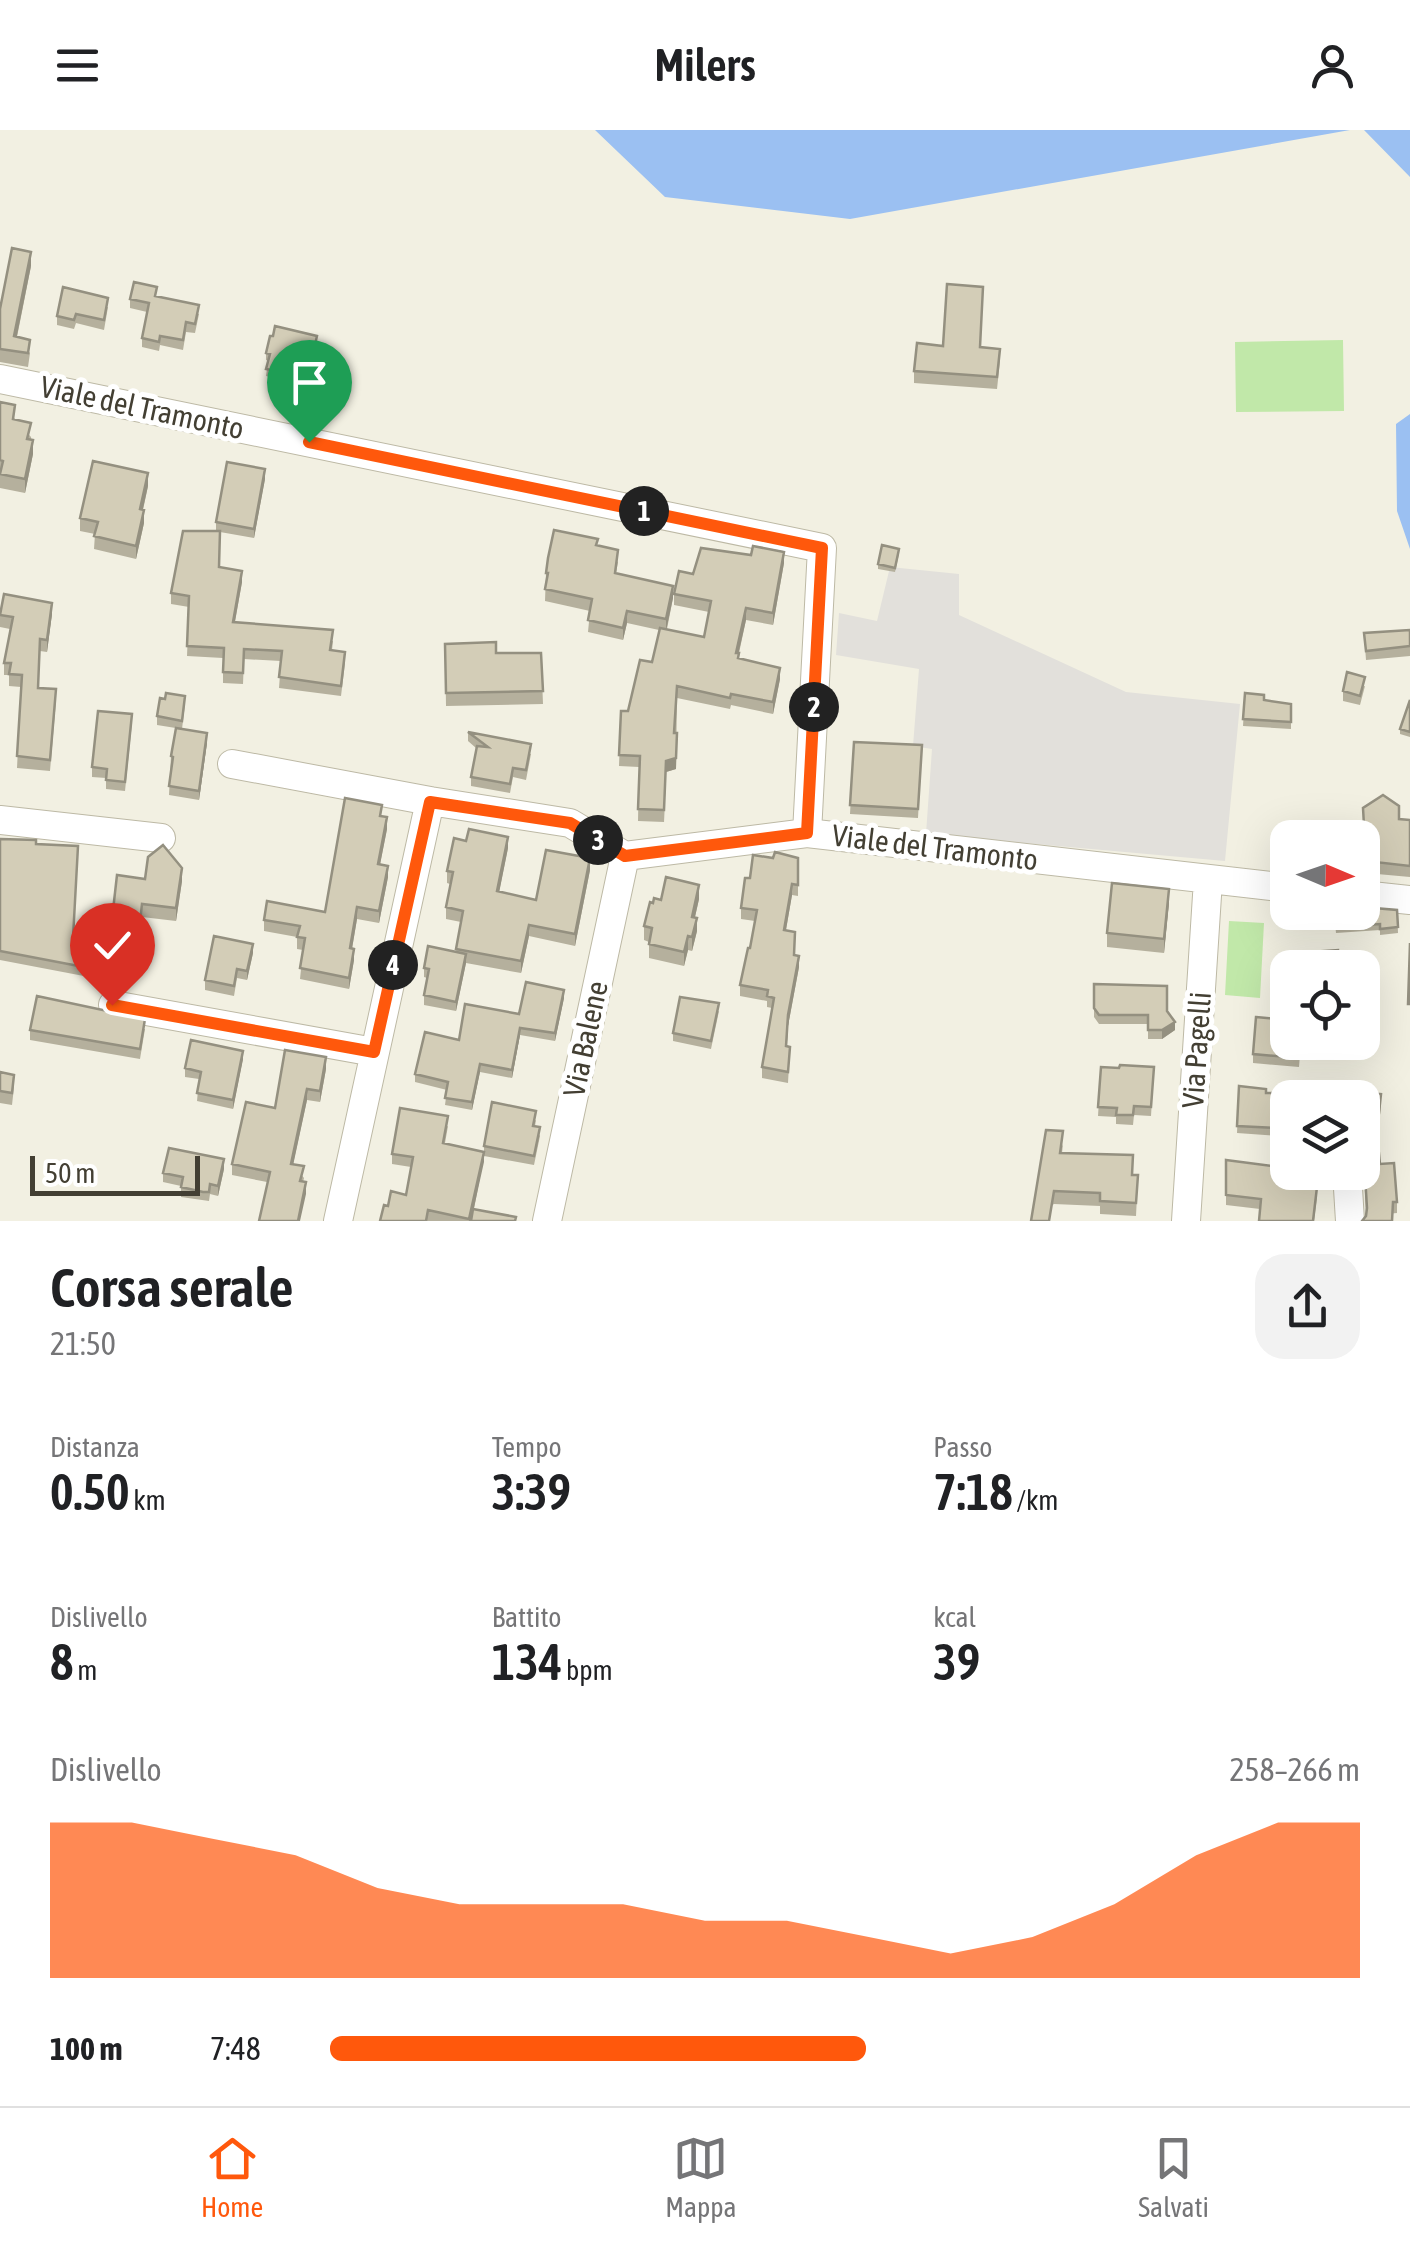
<!DOCTYPE html>
<html lang="it">
<meta charset="utf-8">
<style>
:root{--surface:#fff;--page:#f2f2f2;--text:#202124;--muted:#757577;--line:#e0e0e0;--accent:#ff580c}
body{margin:0;font-family:"Asap Condensed",sans-serif;background:var(--page);color:var(--text);height:100vh;display:flex;flex-direction:column;font-size:38px;white-space:nowrap}
*{box-sizing:border-box;margin:0}
p{font-size:32px;color:var(--muted)}
.icon{flex:none;width:55px;height:55px;fill:none;stroke:currentColor;stroke-width:2;stroke-linecap:round;stroke-linejoin:round}
.map{position:relative;height:1091px;overflow:hidden}
.details{display:flex;flex-direction:column;background:var(--surface);flex:1}
.details>*{flex:none}
.needle{width:65px;rotate:92deg}
.tools{position:absolute;left:1270px;top:690px;display:grid;gap:20px}
.tools a{display:grid;place-items:center;width:110px;height:110px;border-radius:20px;background:var(--surface);box-shadow:0 10px 40px #0002;font-size:50px}
.scale{position:absolute;left:30px;bottom:25px;width:170px;box-sizing:border-box;padding-left:10px;border:5px solid #433f33;border-top:0;font-size:28px;line-height:35px;white-space:nowrap;color:#433f33;-webkit-text-stroke:8px #fff;paint-order:stroke}
.pin{position:absolute;display:grid;place-items:center;width:85px;height:85px;color:#fff;margin:-102px -42px;border-radius:50% 50% 50% 0;rotate:-45deg;box-shadow:0 0 10px #0007}
.pin .icon{rotate:45deg}
.km{position:absolute;width:50px;height:50px;margin:-25px;border-radius:50%;background:#222;color:#fff;font-size:28px;line-height:50px;text-align:center}
.round{display:grid;place-items:center;flex:none;width:105px;height:105px;border-radius:30px;background:var(--page)}
.headline{display:flex;align-items:center;justify-content:space-between;height:170px;padding:0 50px}
h1{font-size:55px;font-weight:600;line-height:75px}
.figures{display:grid;grid-template-columns:repeat(3,1fr);gap:15px;height:170px;padding:10px 50px}
.figures div{display:grid;align-content:center}
.figures b{font-size:50px;font-weight:600}
.figures small{font-size:28px;font-weight:400}
.figures p{font-size:28px}
.chart{height:280px;padding:20px 50px}
.chart p{display:flex;justify-content:space-between}
.chart svg{width:100%;height:180px;margin-top:10px;fill:var(--accent);opacity:.7}
ul{padding:0 50px;list-style:none;font-size:32px}
li{display:grid;grid-template-columns:160px 120px 1fr;align-items:center;height:75px}
li i{height:25px;border-radius:12px;background:var(--accent)}
header{display:flex;justify-content:space-between;align-items:center;height:130px;padding:0 50px;background:var(--surface);font-size:45px;font-weight:600}
.menu{display:flex;justify-content:space-around;align-items:center;height:140px;border-top:2px solid var(--line);background:var(--surface);font-size:28px;color:var(--muted)}
.menu a{display:grid;justify-items:center;gap:5px}
.menu .on{color:var(--accent)}
.map>svg:first-child{display:block}
</style>
<header><svg class="icon" aria-label="menu" viewBox="0 0 24 24"><path d="M4 6h16M4 12h16M4 18h16"/></svg>Milers<svg class="icon" aria-label="person" viewBox="0 0 24 24"><circle cx="12" cy="8" r="4"/><path d="M4 21q1-7 8-7t8 7"/></svg></header>
<div class="map">
<svg width="1410" height="1091" viewBox="0 0 1410 1091">
<rect width="100%" height="100%" fill="#f2f0e2"/>
<path fill="#c1e8a9" d="M1343,210l1,71 -108,1 -1,-70z
M1229,791l35,2 -4,75 -35,-3z"/>
<path fill="#e2e0db" d="M890,437l69,7v41l167,77 114,12 -15,157 -299,-27 6,-85 -19,-3 6,-77 -83,-14 3,-42 38,8z"/>
<path fill="#9bc0f2" d="M595,0h755l-500,89 -185,-22z
M1364,0h46v47z
M1410,284v135l-13,-38 -1,-87z"/>
<g fill="none" stroke-linecap="round" stroke-linejoin="round">
<defs>
<path id="minor" d="M0,249l822,169 -15,285 481,55
M232,634l198,37 140,22 55,33 182,-23
M0,690l161,18
M1362,765l48,5
M113,875l261,47
M1347,1042l3,49
M338,1091l92,-420
M547,1091l78,-365
M1186,1091l22,-341"/>
</defs>
<use href="#minor" stroke="#bdb9a5" stroke-width="30"/>
<use href="#minor" stroke="#fff" stroke-width="28"/>
</g>
<path fill="#b5b09d" d="M31,136l-14,71 13,16 -2,14 -28,-5v-53z
M157,166l42,18 -4,19 -9,-1 -3,18 -23,-5 -1,6 -17,-4v-9l5,-26 -17,-4v-9z
M108,177l-4,23 -28,-7 -2,6 -17,-4v-9z
M317,213l-11,47 -25,-6v-4l-15,-4 2,-15 -2,-1v-7z
M943,216l38,1 19,14 -3,28 -83,-6v-12z
M0,272l31,35 2,17 -8,39 -25,-5z
M265,349l-11,59 -34,-6 -1,35 23,15 -7,40 98,19 -1,9 13,13 -4,33 -62,-8 2,-27 -37,-2 -1,25 -20,-1v-25l-36,-2 2,-49 -18,-3v-11l45,-62v-9z
M148,356l-5,24 1,13 -8,36 -42,-10 1,-15 -15,-3v-13z
M598,416l20,16 -2,11 57,25 -6,31 37,8 5,-25 -35,-7v-11l19,-20 91,-11 -11,62 -27,-5 -7,33v6l41,20 -7,35 -42,-9 -1,4 -53,-11 -1,71 -10,3 -2,50 -26,-1 1,-54 -20,-1 2,-55h7l24,-49 7,-32 -32,-7 -4,17 -35,-8 2,-21 -45,-10 1,-28z
M899,424l-4,18 -17,-3v-5z
M0,484h52l-5,38 -7,-1 -2,37 18,13 -6,70 -33,-3 4,-81 -12,-1v-11h-5v-12l6,-34 -10,-2z
M1410,500v26l-44,4 -2,-27z
M445,514l51,9h45l2,51 -97,2z
M1365,556l-5,19 -17,-4v-10z
M1245,563l19,7 27,4v25l-48,-3z
M1410,570v37l-10,-3v-5z
M185,574l-3,25 -25,-4v-9z
M132,593l-7,68 -19,-2v-11l-14,-1v-10z
M468,602l63,22 -5,26 -13,-3 -3,16 -39,-7v-9l5,-29 -8,-7z
M854,612l68,3 -4,73 -68,-4z
M207,613l-8,57 -30,-5 2,-39z
M1363,678l36,11 11,1v57l-44,-4z
M382,686l5,13 -7,35 8,13 -9,46 -22,-4 -5,30 2,11 -5,29 -49,-10 3,-29 -6,-1v-12l-33,-6v-11l61,-8z
M0,709l36,5 38,94 17,12 -2,27 -89,-17z
M508,718l-9,44 37,8 54,-30 -15,76 -46,-10 -8,37 -55,-10 -10,48 -32,-6v-10l3,-17 -3,-1v-9l32,-16 5,-30 -15,-3v-12l4,-23 -3,-1v-12z
M773,728h25v38l-6,-1 -6,35 13,37 -11,59 -1,20 3,1 -2,36 -26,-5v-11l10,-59 -5,-1v-6l-27,-5v-11l10,-37 5,-27 -14,-2v-11l9,-30z
M145,749l37,2 -6,40 -34,-4 -3,27 -28,-3v-13z
M699,769l-4,18 2,14 -5,20 -4,-1 -4,16 -35,-8v-16l-5,-2v-14l17,-26z
M1169,773l-5,50 -57,-6v-14z
M1397,780l1,23 -18,2v-5l-44,3 -2,-21z
M253,823l-6,27 -10,-2 -3,18 -29,-6v-10z
M1094,854l73,27 8,19 -13,9h-14v-15h-49l-5,-7z
M564,868l-9,43 -35,-6 -8,43 -32,-6 -8,38 -27,-5 2,-15 -32,-8v-8l44,-34 60,-26z
M719,881l-8,38 -38,-8v-8z
M145,899l-5,30 -110,-19v-10z
M1301,912l-2,25 -46,-4v-9z
M243,929l-10,50 -36,-8 2,-22 -14,-2v-9z
M1101,937h53l-3,49 -17,-1 -1,10 -17,-1v-7l-18,-1z
M326,939l-6,33 -13,-2 -14,64 11,14 -1,4 3,12 -39,-12 -35,-7v-11l43,-56z
M0,942l14,15 -2,18 -12,-2z
M1239,956l27,7h13l-1,43 -41,-3z
M1362,968l19,7 -2,19h-3l4,40 17,38v11l-31,3 -2,-45 -2,-5z
M536,990l-1,6 5,10 -6,29 -50,-9 -10,53 42,12h-136l8,-15 18,-11 5,-28 -19,-3v-10l56,-28 -3,17 39,9v-6z
M1063,1014l-1,9 71,22h5l-2,41 -36,-2v-8l-46,-2 -23,17z
M1226,1030l83,26 8,11 -3,24h-55l1,-12 -34,-4z
M224,1039l-6,27 -8,-2 -1,7 -28,-4v-11l-18,-4v-9z"/>
<path fill="#949080" d="M31,122v14l-17,84v-14z
M317,206v7l-11,47v-7z
M33,310v14l-8,39v-14z
M265,339v10l-11,59v-9z
M148,343v13l-8,36v-13z
M144,380v13l-8,36v-13z
M784,422v11l-11,62v-12z
M242,441v11l-9,50v-10z
M673,456v12l-7,33v-12z
M52,473v11l-5,38v-12z
M746,478v12l-10,44v-11z
M627,481v12l-4,17v-12z
M780,538v11l-7,35v-12z
M207,603v10l-8,57v-9z
M677,603l-1,36 -10,3 -2,50 2,-61z
M387,687v12l-9,46v-11z
M508,707v11l-11,55v-12z
M590,728v12l-15,76v-12z
M388,736v11l-9,46v-12z
M182,738v13l-6,40v-13z
M792,754v11l-8,46v-11z
M699,755v14l-7,31v-13z
M1169,759v14l-5,50v-14z
M357,777v12l-7,41v-12z
M697,788v13l-5,20v-14z
M529,795v11l-8,37v-12z
M688,806v14l-4,16v-14z
M253,814v9l-6,27v-9z
M354,819v11l-5,29v-11z
M466,824v9l-10,48v-9z
M799,826v11l-11,59 -2,31 2,-42z
M564,860v8l-9,43v-8z
M1175,892v8l-13,9v-9z
M520,898v7l-8,43v-8z
M243,921v8l-10,50v-9z
M326,927v12l-6,33v-11z
M480,934v8l-8,38v-8z
M307,959v11l-16,75v-11z
M484,1022v10l-13,59h-2z
M224,1029v10l-6,27v-10z
M306,1052v12l-6,27h-2z"/>
<path fill="#d3cdb7" stroke="#949080" stroke-width="2.5" d="M12,118l19,4 -17,84 16,4 -2,13 -28,-4v-40z
M134,152l23,5 -2,9 44,9 -4,19 -9,-2 -3,18 -23,-4 -1,6 -17,-4 7,-35 -19,-4z
M947,154l36,3 -3,60 20,2 -3,28 -83,-6 3,-28 26,3z
M63,157l45,11 -4,22 -28,-6 -2,6 -17,-4z
M275,196l42,10 -11,47 -25,-6 1,-5 -16,-3 4,-15 -4,-1 4,-17h3z
M0,272l15,3 -2,14 18,4 -4,16 6,1 -8,39 -25,-5 3,-13 -3,-1z
M93,331l55,12 -8,36 4,1 -8,36 -42,-10 4,-14 -18,-4z
M227,332l38,7 -11,60 -38,-7z
M554,400l44,9 -2,6 22,5 -3,23 58,13 -7,33 -39,-8 -4,17 -35,-8 4,-21 -47,-10 3,-16h-2l2,-15z
M183,401h37l-1,36 23,4 -9,51 100,8 -3,20 15,2 -4,34 -62,-9 3,-26 -38,-2 -1,24 -20,-1 1,-24 -37,-2 2,-50 -18,-3z
M882,415l17,4 -4,19 -17,-4z
M753,416l31,6 -11,61 -27,-5 -10,45h3l-1,5 42,10 -7,34 -42,-8 -1,4 -53,-12 -3,47h3l-1,25 -10,3 -2,49 -26,-1 2,-53 -21,-1 2,-44h7l12,-51 12,2 8,-34 44,9 7,-36 -37,-7 5,-23 14,3 8,-26 50,7z
M4,464l48,9 -5,37 -7,-1 -2,49 18,1 -6,71 -33,-4 5,-81 -13,-1 2,-11h-7l9,-46 -13,-2z
M1410,500v16l-44,5 -2,-18z
M496,512v11h45l2,38 -97,2 -1,-49z
M1347,542l18,5 -5,19 -17,-5z
M166,563l19,3 -3,25 -25,-5 3,-18 5,1z
M1245,563l19,2v5l27,4v18l-48,-3z
M1410,570v32l-10,-3z
M98,581l34,3 -7,68 -19,-2 1,-11 -15,-2z
M176,598l31,5 -8,58 -30,-5 4,-29 -2,-1z
M468,602l63,12 -5,26 -13,-2 -3,16 -39,-7 6,-31 11,1z
M854,612l68,3 -4,64 -68,-4z
M1383,665l16,11v13l11,1v46l-44,-5 -3,-53z
M345,668l37,7 -2,11 7,1 -9,47 10,2 -9,45 -22,-4 -7,41 4,1 -5,29 -49,-10 5,-30 -8,-1 3,-11 -36,-6 3,-19 58,11z
M469,699l39,8 -11,54 39,9 10,-50 44,8 -15,76 -46,-9 -8,36 -65,-12 7,-38 -17,-4 7,-35 -6,-1 7,-33 12,3z
M0,709l36,1v4l42,2 -5,92 18,3 -2,27 -89,-17z
M163,715l19,23 -6,40 -34,-4 -3,27 -28,-3 6,-53 28,4 3,-22z
M775,722l23,6v27l-6,-1 -8,46 11,2 -1,23 5,1 -11,59 -2,31 4,1 -2,25 -26,-5 12,-69 -7,-2 1,-6 -28,-5 8,-37h2l7,-38 -16,-2 4,-30h5l3,-23 20,3z
M666,747l33,8 -7,32 5,1 -5,19 -4,-1 -4,16 -35,-8 3,-16 -8,-2 6,-24 3,1 1,-5 7,2z
M1112,753l57,6 -5,50 -57,-6z
M1362,777l35,3 1,17 -18,2v-5l-44,3 -2,-15h28z
M214,806l39,8 -6,27 -10,-2 -3,17 -29,-6z
M1410,813v61h-2z
M428,816l38,8 -10,48 -32,-7 5,-26 -5,-1z
M1338,820l1,18h-49v-5l6,-1v-9z
M526,852l38,8 -9,43 -35,-5 -8,42 -32,-6 -8,38 -27,-4 3,-16 -33,-8 10,-42 34,8 6,-36 54,10z
M1094,854l73,2v25l8,11 -13,8h-14v-15h-49l-5,-7z
M37,866l108,23 -5,30 -110,-19z
M680,867l39,6 -8,38 -38,-8z
M1256,887l32,3v22h12l-1,16 -46,-4z
M191,910l52,11 -10,49 -36,-7 4,-21 -16,-4z
M285,920l41,7 -6,34 -13,-2 -16,75 13,2 -4,15 6,1 -8,39h-39l11,-49 -38,-8 14,-62 29,6z
M1120,935l34,2 -3,40 -17,-1 -1,9h-17l1,-7 -19,-1 3,-40 18,1z
M0,942l14,3 -2,18 -12,-2z
M1239,956l27,3v4h13l-1,35 -41,-2z
M1350,961l31,3 -2,19 -4,-1 5,52 14,-1 3,39h-4l-1,19h-30l4,-5 1,-8 -3,-49 -2,-5v-56h-11z
M492,972l44,9 -3,15 7,1 -6,29 -50,-10z
M400,978l48,8 -5,27 41,9 -15,67 -41,-9 -2,11h-46l4,-16 4,1 3,-15 15,4 7,-38 -21,-3z
M1046,1000l17,1 -3,22 73,2 -1,20h6l-2,28 -36,-2v-8l-46,-2 -5,30h-18z
M169,1018l55,11 -6,27 -8,-2 -1,8h-6l-22,-5 2,-10 -20,-4z
M1226,1030l62,8v4h21l-2,14 10,1 -4,34h-54l2,-22 -35,-4z
M473,1079l43,8 -1,4h-44z"/>
<g fill="none" stroke-linecap="round" stroke-linejoin="round">
<defs>
<path id="route" d="M112,875l262,47 56,-250 140,21 55,33 182,-23 15,-285 -513,-106"/>
</defs>
<use href="#route" stroke="#fff" stroke-width="20"/>
<use href="#route" stroke="#ff580c" stroke-width="12"/>
</g>
<g text-anchor="middle" stroke-width="10" stroke-linejoin="round" paint-order="stroke">
<g font-size="30" fill="#433f33" stroke="#fff">
<text transform="translate(142 278) rotate(12)" y="10">Viale del Tramonto</text>
<text transform="translate(935 718) rotate(7)" y="10">Viale del Tramonto</text>
<text transform="translate(586 909) rotate(-78)" y="10">Via Balene</text>
<text transform="translate(1197 920) rotate(-86)" y="10">Via Pagelli</text>
</g>
</g>
</svg>
<div class="tools">
<a><svg class="needle" viewBox="-14 -14 28 28"><path d="M0-13l5 13h-10z" fill="#e53935"/><path d="M0 13l5-13h-10z" fill="#757577"/></svg></a>
<a><svg class="icon" aria-label="locate" viewBox="0 0 24 24"><circle cx="12" cy="12" r="6"/><path d="M12 2v4M12 18v4M2 12h4M18 12h4"/></svg></a>
<a><svg class="icon" aria-label="layers" viewBox="0 0 24 24"><path d="M12 4l9 5-9 5-9-5zM3 14l9 5 9-5"/></svg></a>
</div>
<div class="scale">50 m</div>
<div class="pin" style="left:309px;top:312px;background:#1e9e55"><svg class="icon" aria-label="arrive" viewBox="0 0 24 24"><path d="M6 21V4h12l-3 4 3 4H6"/></svg></div>
<div class="pin" style="left:112px;top:875px;background:#d93025"><svg class="icon" aria-label="check" viewBox="0 0 24 24"><path d="M5 12l5 5 9-10"/></svg></div>
<b class="km" style="left:644px;top:381px">1</b>
<b class="km" style="left:814px;top:577px">2</b>
<b class="km" style="left:598px;top:710px">3</b>
<b class="km" style="left:393px;top:835px">4</b>
</div>
<section class="details">
<div class="headline"><div><h1>Corsa serale</h1><p>21:50</p></div><a class="round"><svg class="icon" aria-label="share" viewBox="0 0 24 24"><path d="M12 15V3M7 8l5-5 5 5M5 13v7h14v-7"/></svg></a></div>
<div class="figures">
<div><p>Distanza</p><b>0.50<small> km</small></b></div>
<div><p>Tempo</p><b>3:39</b></div>
<div><p>Passo</p><b>7:18<small> /km</small></b></div>
</div>
<div class="figures">
<div><p>Dislivello</p><b>8<small> m</small></b></div>
<div><p>Battito</p><b>134<small> bpm</small></b></div>
<div><p>kcal</p><b>39</b></div>
</div>
<div class="chart"><p><span>Dislivello</span>258–266 m</p>
<svg viewBox="0 0 160 44" preserveAspectRatio="none"><path d="M0 44V6L10 6L20 10L30 14L40 22L50 26L60 26L70 26L80 30L90 30L100 34L110 38L120 34L130 26L140 14L150 6L160 6V44z"/></svg>
</div>
<ul>
<li><b>100 m</b>7:48<i style="width:52%"></i></li>
</ul>
</section>
<nav class="menu">
<a class="on"><svg class="icon" aria-label="home" viewBox="0 0 24 24"><path d="M3 11l9-7 9 7M6 9v11h12V9"/></svg>Home</a>
<a><svg class="icon" aria-label="map" viewBox="0 0 24 24"><path d="M3 6l6-2 6 2 6-2v14l-6 2-6-2-6 2zM9 4v14M15 6v14"/></svg>Mappa</a>
<a><svg class="icon" aria-label="saved" viewBox="0 0 24 24"><path d="M7 4h10v16l-5-4-5 4z"/></svg>Salvati</a>
</nav>
